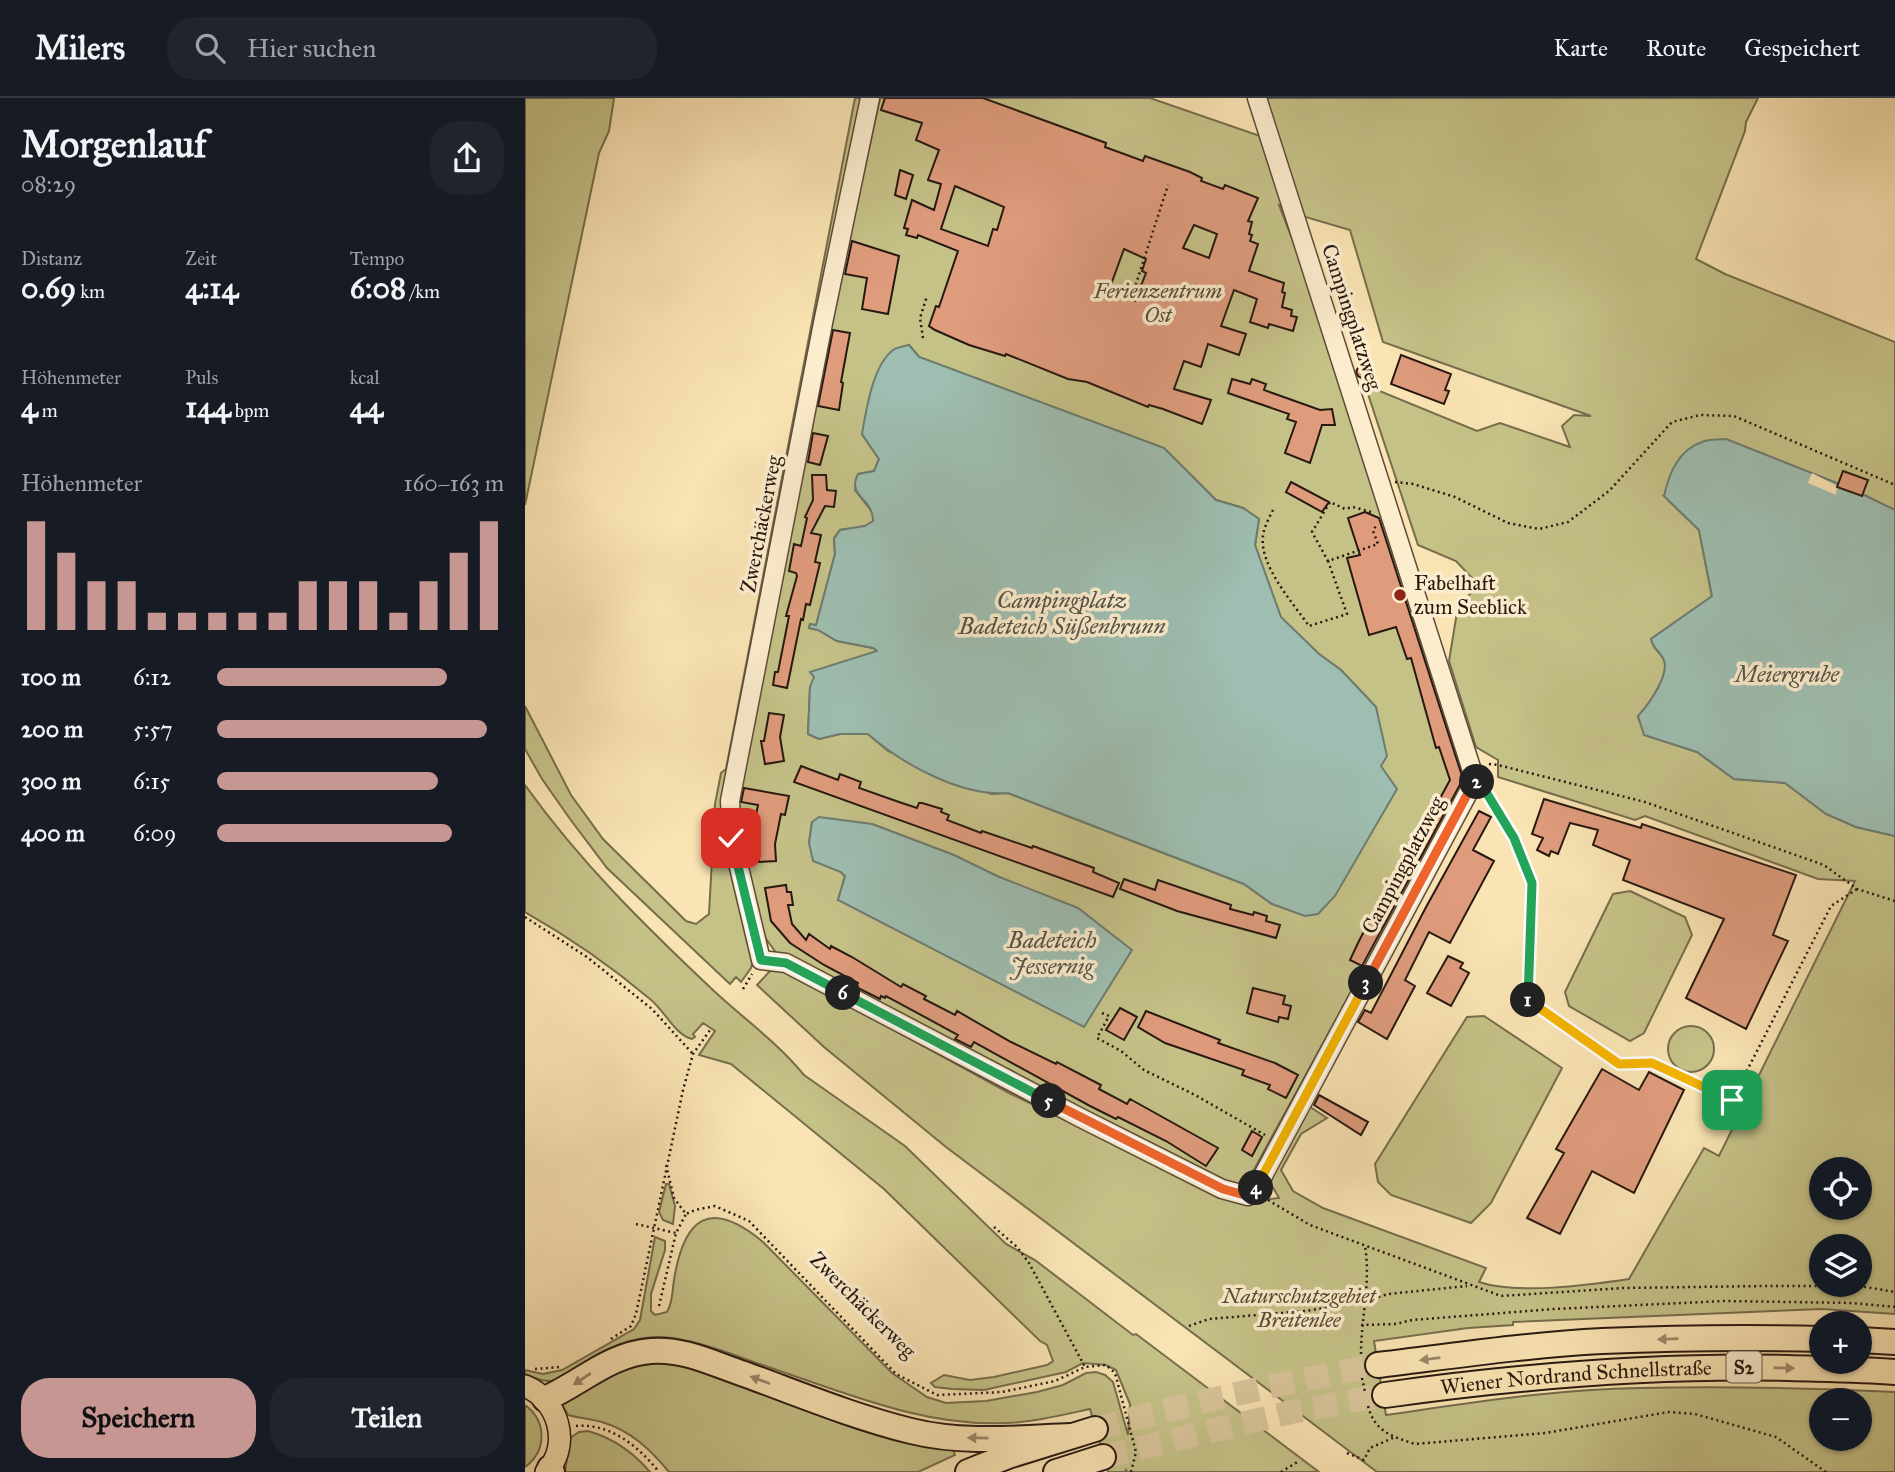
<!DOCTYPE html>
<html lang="de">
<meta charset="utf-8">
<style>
:root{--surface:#171b24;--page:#20242c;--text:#f1f3f6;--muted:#9ea1a6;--line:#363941;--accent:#c59692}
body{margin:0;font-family:"IM FELL Great Primer",serif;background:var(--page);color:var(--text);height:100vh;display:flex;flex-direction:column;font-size:26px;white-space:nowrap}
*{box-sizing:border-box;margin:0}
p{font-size:23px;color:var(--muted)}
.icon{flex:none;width:38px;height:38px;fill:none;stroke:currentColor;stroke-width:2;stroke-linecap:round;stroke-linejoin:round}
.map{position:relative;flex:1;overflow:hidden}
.details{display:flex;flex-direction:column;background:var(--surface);width:525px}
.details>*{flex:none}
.buttons{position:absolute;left:1284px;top:1059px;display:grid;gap:14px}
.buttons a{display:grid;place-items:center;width:63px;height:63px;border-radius:50%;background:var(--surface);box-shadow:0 2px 5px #0004;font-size:35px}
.pin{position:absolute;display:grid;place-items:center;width:60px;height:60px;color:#fff;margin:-30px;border-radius:14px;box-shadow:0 4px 10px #0006}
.km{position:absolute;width:35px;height:35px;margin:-18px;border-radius:50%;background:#222;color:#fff;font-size:19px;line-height:35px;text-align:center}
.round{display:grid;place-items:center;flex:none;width:74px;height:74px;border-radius:28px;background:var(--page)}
.head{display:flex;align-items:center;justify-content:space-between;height:119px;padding:0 21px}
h1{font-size:38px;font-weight:800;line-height:52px}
.metrics{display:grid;grid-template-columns:repeat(3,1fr);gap:10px;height:119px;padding:7px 21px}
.metrics div{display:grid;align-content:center}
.metrics b{font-size:30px;font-weight:800}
.metrics small{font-size:19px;font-weight:400}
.metrics p{font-size:19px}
.chart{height:196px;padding:14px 21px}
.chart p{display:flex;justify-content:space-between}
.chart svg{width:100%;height:126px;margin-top:7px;stroke:var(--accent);stroke-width:6}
.button{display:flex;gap:14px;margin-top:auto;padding:14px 21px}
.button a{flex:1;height:80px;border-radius:28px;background:var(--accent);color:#111;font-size:28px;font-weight:800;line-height:80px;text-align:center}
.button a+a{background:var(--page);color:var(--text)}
ul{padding:0 21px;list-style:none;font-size:23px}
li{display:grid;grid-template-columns:112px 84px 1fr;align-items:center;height:52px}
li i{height:18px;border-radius:9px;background:var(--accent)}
header{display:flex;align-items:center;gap:42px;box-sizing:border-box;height:98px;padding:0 35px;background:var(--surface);border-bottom:2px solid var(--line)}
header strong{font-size:33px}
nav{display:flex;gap:38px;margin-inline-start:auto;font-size:24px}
.search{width:490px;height:63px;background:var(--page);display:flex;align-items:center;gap:18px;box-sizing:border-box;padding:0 24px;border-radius:28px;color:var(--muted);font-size:26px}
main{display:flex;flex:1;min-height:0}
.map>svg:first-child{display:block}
</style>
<header>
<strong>Milers</strong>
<div class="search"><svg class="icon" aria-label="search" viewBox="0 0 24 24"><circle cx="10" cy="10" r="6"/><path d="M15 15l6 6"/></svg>Hier suchen</div>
<nav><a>Karte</a><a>Route</a><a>Gespeichert</a></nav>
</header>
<main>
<section class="details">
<div class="head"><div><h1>Morgenlauf</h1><p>08:29</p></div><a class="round"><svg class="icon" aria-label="share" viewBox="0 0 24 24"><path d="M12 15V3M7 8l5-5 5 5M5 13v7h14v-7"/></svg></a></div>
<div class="metrics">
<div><p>Distanz</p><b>0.69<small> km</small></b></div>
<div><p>Zeit</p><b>4:14</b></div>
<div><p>Tempo</p><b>6:08<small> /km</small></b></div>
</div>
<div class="metrics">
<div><p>Höhenmeter</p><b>4<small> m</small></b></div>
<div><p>Puls</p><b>144<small> bpm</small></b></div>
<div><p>kcal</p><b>44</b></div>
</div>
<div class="chart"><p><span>Höhenmeter</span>160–163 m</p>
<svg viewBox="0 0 160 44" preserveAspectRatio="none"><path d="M5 44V6M15 44V17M25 44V27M35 44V27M45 44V38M55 44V38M65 44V38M75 44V38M85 44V38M95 44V27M105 44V27M115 44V27M125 44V38M135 44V27M145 44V17M155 44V6"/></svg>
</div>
<ul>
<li><b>100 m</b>6:12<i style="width:80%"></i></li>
<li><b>200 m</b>5:57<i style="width:94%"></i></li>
<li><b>300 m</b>6:15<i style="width:77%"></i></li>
<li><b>400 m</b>6:09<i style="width:82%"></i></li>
</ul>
<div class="button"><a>Speichern</a><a>Teilen</a></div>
</section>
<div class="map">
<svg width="1370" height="1374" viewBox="0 0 1370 1374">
<rect width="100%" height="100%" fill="#fae4b3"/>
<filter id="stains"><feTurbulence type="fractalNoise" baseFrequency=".00286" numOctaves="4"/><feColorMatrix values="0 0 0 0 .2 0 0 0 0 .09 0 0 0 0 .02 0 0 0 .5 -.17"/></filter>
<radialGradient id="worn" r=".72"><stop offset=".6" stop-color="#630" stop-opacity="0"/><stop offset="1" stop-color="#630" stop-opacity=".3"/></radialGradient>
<path fill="#c5c288" stroke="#766d4c" stroke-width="2" fill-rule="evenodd" d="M0,0h89l-5,33 -10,22 -74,352z
M330,0h8l-139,697 30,162 -3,11 -10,14 -5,-5 -6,7 -123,-116 -37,-49 -28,-40 -17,-30v-43l46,89 32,44 83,82 10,3 13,-10 6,-110 6,-31 5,-4z
M355,0h270l113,39 23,70 -7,-2 44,113 143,464 -221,404 -24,-7 -444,-225 -18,-25 -22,-97v-34l63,-335zM384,247l10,12 245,91 52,52 27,8 16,11 -4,26 26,73 38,36 22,16 35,37 5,59 -109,138 -28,-20 -236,-91 -17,1 -103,-43 -20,-17h-28l-21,5 -11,-5 2,-47 5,-10 62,-26 -4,-3 -36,-7 -19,-11 -9,-2 1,-4 6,2 19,-72 -1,-16 6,-8 26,-4 7,-5v-8l-18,-23 3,-16 16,-3 5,-12 -17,-25zM287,724l60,2 81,31 44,21 -159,24 7,-24 -36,-33z
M738,0h495l-12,24 -1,9 -49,128 29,15 170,68v168l-43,-21 -188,7 35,34 13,67 -61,42c2,10 7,11 12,19 9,15 -15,47 -25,59l7,18 52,17 37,27 51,4 41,31 30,13 39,9v478l-73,-5 -309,13v3l-45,3 -94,13 12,74c84,-12 169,-26 254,-27 85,-2 170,0 255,4v80h-518l-431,-325 -122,-100 -67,-62 13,-14 15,-1 224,123 172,83 65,26 33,-4 -8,-14 3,-19 33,-60 20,13 -26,16 -20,36 12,21 30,17 163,60 -7,14c39,13 110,3 150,-3l75,-131 15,8 136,-275 -37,-2 -173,-63 -10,4 -137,-43v-17l-22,-13 -27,-86 9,-55 14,-14 2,-12 -18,-19 -38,-16 -53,-160 112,46 23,-8 70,24 -8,-21 12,-11 17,1 -208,-74 -33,-112 -48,-14zM1297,1071h38v39h-38zM1297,1148h38v38h-38zM1297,1302h38v38h-38z
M0,687c55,77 120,141 189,206 30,28 64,52 90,84l101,71 101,98 29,16 98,75 3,-1 183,138h-192l-1,-2 -1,2h-17l-18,-63c-28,6 -56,13 -84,14 -80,4 -158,-29 -232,-54 -33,-11 -67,-26 -102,-31 -28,-4 -57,5 -81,20 -10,6 -19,17 -30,21 -12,5 -25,0 -36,-5v-4l18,4 19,-4 72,-41 6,-9 15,-83 10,4v9l-14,44v17l4,4 12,-3c6,-10 5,-20 7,-32 10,-63 36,-82 89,-38l129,131 35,24 19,6 40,-2 51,-9 26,-7 23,-12 10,-1 9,3 8,7 15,53 2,-31 -14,-34 -10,-5 -23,-2 -17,9 -82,18 -32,-1 -17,-2 -4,-4 13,-8 26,5 24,-3 53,-12 6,-4 -6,-16 -7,-4 -156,-152 -153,-125 -32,-9 16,-24 -12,-8 -10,11 2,3 -3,2c-18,-5 -27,-28 -42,-40 -39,-33 -81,-62 -125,-87z
M1105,793l55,26 7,18 -48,98 -14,8 -61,-35 -4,-14 48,-98z
M959,918l78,52 -71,135 -20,20 -80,-28 -13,-13 -3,-18 92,-147z
M1143 951a23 23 0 1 1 46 0a23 23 0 1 1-46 0Z
M141,1086h3l6,22 -2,18 -10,-4 -4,-8z
M142,1260l285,89 3,8 -37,17h-249c-19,-23 -38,-41 -67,-50 -11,-3 -23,-4 -34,-7l-6,-11 54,-37z
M0,1307c22,16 22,46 0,62z
M63,1333c25,7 45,21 62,41h-85l5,-34 9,-6z"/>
<path fill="#9ebeb1" stroke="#6e7c71" stroke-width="2" d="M384,247l10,12 245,91 52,52 27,8 16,11 -4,26 26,72 38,37 22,16 35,37 11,49 -6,10 16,23 -62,107 -17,18 -13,2 -33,-12 -28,-20 -236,-91c-46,4 -106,-29 -140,-59h-28l-21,5 -11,-5 2,-47 4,-10 -4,-5 67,-21 -4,-3 -36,-7 -19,-11 -9,-2 1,-4 6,1 19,-71 -1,-15 6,-9 25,-4 8,-5c1,-22 -27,-25 -15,-47l16,-3 5,-12 -17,-25c4,-24 11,-69 31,-84 4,-3 12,-4 16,-5z
M1201,341l126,50 43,21v326l-39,-9 -30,-13 -41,-31 -51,-4 -37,-27 -53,-17 -6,-19c10,-11 34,-43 25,-58 -5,-8 -10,-10 -12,-19l61,-43 -13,-66 -35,-34c5,-22 14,-46 38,-54 7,-3 16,-2 24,-3z
M294,719l53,7 82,31 43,21 81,32 54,42 -48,77 -246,-127 7,-24 -4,-4 -28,-11 -4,-18 3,-21z"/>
<path fill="#fae4b3" d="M1287,375l25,13 -1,9 -28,-12z"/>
<path fill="#df9c7d" stroke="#271810" stroke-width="2" fill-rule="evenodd" d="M360,0h98l123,45 -1,4 38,14 2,-5 45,16 12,6 -1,3 22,8 2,-4 33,13 -10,23 4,1 -3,12 3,1 -2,6 8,3 -9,27 35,12 -2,9 3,1 -3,14 10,3 -1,6 6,1 -4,14 -24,-7 -1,4 -18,-6 7,-23 -23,-9 -13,36 25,8 -7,21 -31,-11 -7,23 -17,-6 -10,28 37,11 -9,24 -39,-15 -14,-4 -1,2 -61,-25 -19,-3 -62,-25 -1,2 -36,-11 -34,-15 -6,-4 7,-20 3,1 19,-56 -40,-16 -1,3 -11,-3 2,-6 -4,-1 8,-28 22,10 7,-26 -13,-4 11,-30 -23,-10 6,-17 -41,-13zM430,88l49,21 -7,23 -4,-1 -5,17 -47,-17zM669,127l23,9 -8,24 -26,-10zM599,151l22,10 -4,12 4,2 -11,28 -26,-11z
M375,72l13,5 -7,24 -11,-4z
M327,143l47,15 -11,58 -26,-5 5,-31 -22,-4z
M308,232l17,3 -9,49 2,1 -4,27 -21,-4z
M876,257l50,19 -6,16 4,1 -5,13 -53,-20z
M835,265l13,5 -6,13 -9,-5 -2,-4z
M707,281l18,5 2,-5 14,5 -2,6 56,20 12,-1 3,16h-13l-12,38 -25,-10 11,-31 -9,-3 2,-5 -61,-21z
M288,335l15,3 -8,29 -12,-3z
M1318,373l25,9 -6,16 -25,-9z
M287,377h14l1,15 9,1 -2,16 -9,-1 -14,27 10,2 -6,27 5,1 -10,42 -4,-1 -3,16 -2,-1 -14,69 -14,-3 2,-13h3l11,-56h-3l11,-40 -1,-3 -7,-2 5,-27 7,2 6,-28 -2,-1 8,-17z
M766,384l38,20 -7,10 -36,-20z
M840,414l14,6 84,261 -101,187 -12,-6 8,-17 21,-41 4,1 67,-123 -11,-33 -3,1 -25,-90 -4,1 -11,-32 -27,8 -22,-77 13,-3 -12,-37z
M244,615l15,2 -4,22 4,24 -19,3 -4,-23h3z
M276,668l37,14 2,-6 21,8 -2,6 40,14 18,6 2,-5h3l20,6 -1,3 8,3 -2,5 34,13 1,-2 50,17 1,-2 61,22 -1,4 26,11 -6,14 -319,-115z
M219,690l45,8 -4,19 -4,-1 -6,30 1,17 -17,1 -1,-15 -12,2 -3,-12 9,-3 6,-29 -17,-3z
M1019,701l97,29 1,-4 154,51 -23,60 15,6 -42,88 -60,-31 38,-79 -101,-39 7,-20 -37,-15 5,-15 -28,-7 -12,31 -7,-3 -2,5 -12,-6 6,-12 -11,-4z
M954,713l12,6 -18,33 21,11 -44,82 -21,-11 -24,48 10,6 -28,53 -29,-17 7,-12 6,3 54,-104z
M599,781l31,11 3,-10 73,25 -1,4 23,6 1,-3 13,4 -1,5 14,4 -4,13 -99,-27 -57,-22z
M261,787l1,7h4l2,13h-5l4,19 14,16 3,-6 21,15 1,-3 21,11 49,30 2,-3 23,12 -2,3 31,16 2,-4 54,31 45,22 1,-2 44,23 -2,4 28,15 3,-5 88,49 -12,18 -40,-25 -48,-24 -2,2 -26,-13 -116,-64 -3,5 -16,-8 3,-4 -72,-39 -1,2 -4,-2 -1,3 -24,-12 2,-4 -34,-18 -34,-22 -19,-22 -6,-33z
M923,858l15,7 -3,5 9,5 -18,33 -24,-13z
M728,890l32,8 -2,8 8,2 -3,13 -9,-2 -1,5 -31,-9z
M595,910l17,9 -13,23 -18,-10z
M621,913l74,29 -2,3 57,20 23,12 -12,23 -18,-9 2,-4 -28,-10 2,-5 -79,-27 -27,-16z
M1077,971l37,21 10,-18 35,18 -50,103 -42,-22 -32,63 -33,-16 37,-65 -8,-4z
M794,997l49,27 -7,13 -47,-30z
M727,1033l10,6 -10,19 -10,-6z"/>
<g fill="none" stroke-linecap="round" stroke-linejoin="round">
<path stroke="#dac59b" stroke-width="24" stroke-dasharray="24 12" stroke-linecap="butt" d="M570,1331c94,-26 188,-46 283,-64
M578,1359l188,-45 94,-17"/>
<defs>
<path id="minor" d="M345,0l-46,220 -94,483 2,37 29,122 25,3 295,155 141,71 26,7 10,-11 217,-405 -218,-682"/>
<path id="major" d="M0,1288c33,13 47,59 21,86"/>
<g id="highway">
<path d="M1335,1242l35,2"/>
<path d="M853,1267c74,-9 149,-20 224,-24 73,-3 146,-4 220,-2"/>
<path id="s1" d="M860,1297c135,-19 267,-30 404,-27 35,1 71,1 106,4"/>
<path d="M20,1301c36,-16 65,-45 106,-48 32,-3 63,13 93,23 55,20 110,43 167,57 52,13 107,7 160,5"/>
<path d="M25,1370l2,4"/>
<path d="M443,1374l40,-16 87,-27"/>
<path d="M531,1374l47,-15"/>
</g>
</defs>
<use href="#minor" stroke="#5c4b39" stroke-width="21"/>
<use href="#major" stroke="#271810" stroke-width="24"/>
<use href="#highway" stroke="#271810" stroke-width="28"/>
<path stroke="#271810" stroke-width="2.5" stroke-dasharray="2 3.5" stroke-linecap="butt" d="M609,192l34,-105
M398,240l-3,-20 7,-22
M870,384l18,2 42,13 53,26 31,6 29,-7 41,-31 63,-69 28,-7 34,1 161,69
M748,412c-4,8 -9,17 -10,26 -4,29 30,67 46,90l38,-12 -19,-53
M846,414l-18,-5 -8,2 -15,-7 -18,30 16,29 50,-17 -5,-13 4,-7
M964,666l9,1 147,37 179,63 33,24 38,12
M961,694l28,46 18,45 -4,117 91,64 33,-1 80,37 99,-194 26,-17
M0,819l62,40 65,52 41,45
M218,891l9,-15
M577,915l7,3 -12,22 24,13 23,19 51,25 70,40
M141,1067l8,33 12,16 9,-4 20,-4 34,15 147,153 41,21 65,-3 53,-11 30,-14 21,-2 9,8 21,79 -5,20
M743,1102l42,25 191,71 122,-8 143,-2h94l35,6
M111,1126l40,9
M469,1129l23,20 12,16 56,104
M134,1208l17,-73 10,-19
M836,1227l35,-1 16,-4 142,-11 171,-8 127,2 43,4
M664,1228l20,-7 97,-8 59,-10 23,-7 79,-8
M86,1241l20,-13 5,-12 47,-224 10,-36 17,-24
M836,1256c0,-36 10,-71 4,-108
M10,1271l25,-2
M837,1280l3,14
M843,1308c7,26 23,30 47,38l130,-11 124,-21 26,2 81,23 50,35
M51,1328c35,-3 63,21 83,46
M822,1355l17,7 6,-12 25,-11
M756,1374l18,-11"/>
<use href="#minor" stroke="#fcedce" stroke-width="18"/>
<use href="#major" stroke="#fae4b3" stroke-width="21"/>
<use href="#highway" stroke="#fae4b3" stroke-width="24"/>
</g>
<defs><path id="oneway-solid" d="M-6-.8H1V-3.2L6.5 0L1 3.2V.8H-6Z" transform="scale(1.75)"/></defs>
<g fill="#9b886a">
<use href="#oneway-solid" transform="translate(1143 1241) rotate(178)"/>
<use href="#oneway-solid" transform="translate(905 1261) rotate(173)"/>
<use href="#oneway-solid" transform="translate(1259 1270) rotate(1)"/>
<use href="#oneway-solid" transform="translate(57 1281) rotate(147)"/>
<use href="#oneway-solid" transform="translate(235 1282) rotate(-160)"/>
<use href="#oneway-solid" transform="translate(453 1340) rotate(-179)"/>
</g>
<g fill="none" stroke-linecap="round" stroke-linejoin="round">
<defs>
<path id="split-1" d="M1003,902l91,64 33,-1 80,37"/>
<path id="split-2" d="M952,684l6,5 31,51 18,45 -4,117"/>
<path id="split-3" d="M841,885l109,-203 2,2"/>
<path id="split-4" d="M731,1090l110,-205"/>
<path id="split-5" d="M524,1003l174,88 25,7 8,-8"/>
<path id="split-6" d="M318,895l206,108"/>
<path id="split-7" d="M206,740l30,122 25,3 57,30"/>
</defs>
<use href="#split-1" stroke="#fff" stroke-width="14"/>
<use href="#split-2" stroke="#fff" stroke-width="14"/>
<use href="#split-3" stroke="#fff" stroke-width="14"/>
<use href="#split-4" stroke="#fff" stroke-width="14"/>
<use href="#split-5" stroke="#fff" stroke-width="14"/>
<use href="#split-6" stroke="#fff" stroke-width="14"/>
<use href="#split-7" stroke="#fff" stroke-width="14"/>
<use href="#split-1" stroke="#f5b400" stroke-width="9"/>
<use href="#split-2" stroke="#22a559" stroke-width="9"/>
<use href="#split-3" stroke="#f0652b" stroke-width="9"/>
<use href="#split-4" stroke="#f5b400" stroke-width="9"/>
<use href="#split-5" stroke="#f0652b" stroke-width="9"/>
<use href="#split-6" stroke="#22a559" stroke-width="9"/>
<use href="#split-7" stroke="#22a559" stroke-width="9"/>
</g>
<circle fill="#8f2418" stroke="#fcedce" stroke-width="2.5" cx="875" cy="497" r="7"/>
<g text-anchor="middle" stroke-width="7" stroke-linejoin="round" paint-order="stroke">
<rect fill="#fcedce" stroke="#675849" stroke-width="2" x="1201.5" y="1253.5" width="35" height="31" rx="5"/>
<g font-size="19" font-weight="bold" fill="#271810">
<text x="1219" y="1276">S2</text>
</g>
<g font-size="21" font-style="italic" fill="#564b34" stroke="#fcedce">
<text x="633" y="200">Ferienzentrum<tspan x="633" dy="24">Ost</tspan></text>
<text x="774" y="1205">Naturschutzgebiet<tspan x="774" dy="24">Breitenlee</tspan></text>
</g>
<g font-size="21" fill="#271810" stroke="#fcedce">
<text transform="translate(827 219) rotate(72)" y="7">Campingplatzweg</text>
<text transform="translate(236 426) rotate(-79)" y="7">Zwerchäckerweg</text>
<text transform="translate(878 767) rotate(-62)" y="7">Campingplatzweg</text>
<text transform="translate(338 1207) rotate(45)" y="7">Zwerchäckerweg</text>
<text dy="7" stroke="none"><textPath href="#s1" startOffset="192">Wiener Nordrand Schnellstraße</textPath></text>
</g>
<g font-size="21" fill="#271810" stroke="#fcedce" text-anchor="start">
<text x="889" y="492">Fabelhaft<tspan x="889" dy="24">zum Seeblick</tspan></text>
</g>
<g font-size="23" font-style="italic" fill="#515248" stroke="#fcedce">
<text x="537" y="510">Campingplatz<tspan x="537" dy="26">Badeteich Süßenbrunn</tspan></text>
<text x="1262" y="584">Meiergrube</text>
<text x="527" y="850">Badeteich<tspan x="527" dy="26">Jessernig</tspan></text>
</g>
</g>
<rect width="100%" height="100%" filter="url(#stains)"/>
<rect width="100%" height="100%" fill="url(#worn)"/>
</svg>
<div class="buttons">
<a><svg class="icon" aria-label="locate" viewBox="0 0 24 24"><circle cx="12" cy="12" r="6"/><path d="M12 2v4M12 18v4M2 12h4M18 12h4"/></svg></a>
<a><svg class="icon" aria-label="layers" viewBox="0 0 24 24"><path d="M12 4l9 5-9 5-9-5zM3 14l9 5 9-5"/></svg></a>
<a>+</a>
<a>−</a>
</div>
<div class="pin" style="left:1207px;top:1002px;background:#1e9e55"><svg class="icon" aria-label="arrive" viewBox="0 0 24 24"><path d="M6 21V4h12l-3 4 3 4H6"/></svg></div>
<div class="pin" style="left:206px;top:740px;background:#d93025"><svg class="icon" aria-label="check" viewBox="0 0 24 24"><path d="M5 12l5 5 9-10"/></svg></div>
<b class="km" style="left:1003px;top:902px">1</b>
<b class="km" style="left:952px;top:684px">2</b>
<b class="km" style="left:841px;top:885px">3</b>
<b class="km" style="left:731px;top:1090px">4</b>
<b class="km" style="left:524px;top:1003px">5</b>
<b class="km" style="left:318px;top:895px">6</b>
</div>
</main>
